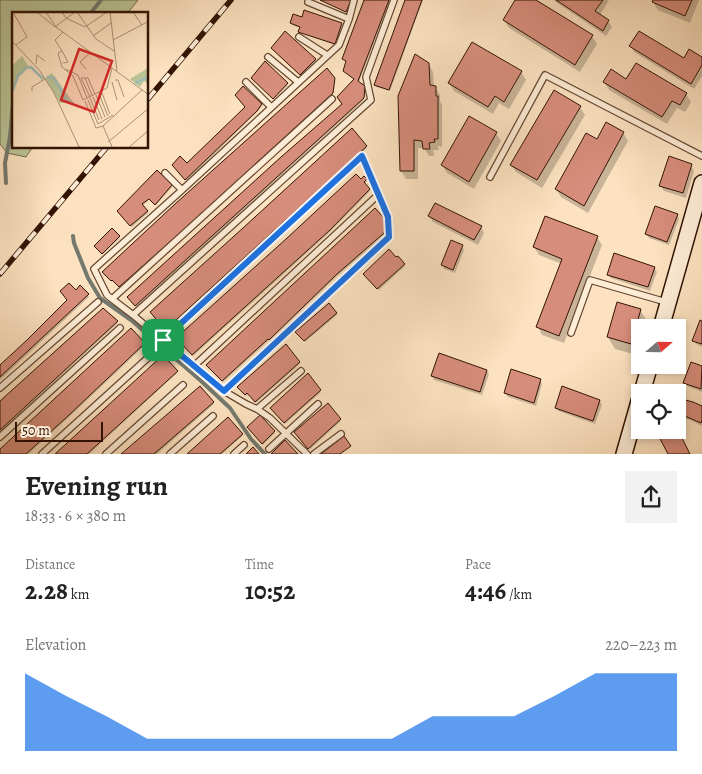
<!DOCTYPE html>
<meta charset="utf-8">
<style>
:root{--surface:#fff;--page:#f2f2f2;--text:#222;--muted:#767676;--accent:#1a73e8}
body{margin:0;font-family:Alegreya,serif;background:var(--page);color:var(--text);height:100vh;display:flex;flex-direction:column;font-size:19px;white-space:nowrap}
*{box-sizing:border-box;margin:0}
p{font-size:16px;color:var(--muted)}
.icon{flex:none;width:28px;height:28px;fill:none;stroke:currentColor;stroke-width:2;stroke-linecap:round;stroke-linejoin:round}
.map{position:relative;height:454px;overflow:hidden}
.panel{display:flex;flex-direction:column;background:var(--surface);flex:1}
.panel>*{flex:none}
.needle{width:32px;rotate:70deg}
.tools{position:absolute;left:631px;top:319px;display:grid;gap:10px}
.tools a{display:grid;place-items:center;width:55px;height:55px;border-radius:0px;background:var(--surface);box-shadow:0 2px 8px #0003;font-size:25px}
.scale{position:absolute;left:15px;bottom:12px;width:88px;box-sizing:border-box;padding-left:5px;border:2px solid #331404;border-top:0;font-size:14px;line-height:18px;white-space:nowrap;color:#331404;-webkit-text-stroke:4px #fdecd6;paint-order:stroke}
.pin{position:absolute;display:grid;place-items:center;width:42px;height:42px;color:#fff;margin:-21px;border-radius:10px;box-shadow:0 2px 8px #0006}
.round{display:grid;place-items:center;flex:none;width:52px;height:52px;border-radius:0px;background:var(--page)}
.summary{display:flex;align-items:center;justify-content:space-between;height:85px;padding:0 25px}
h1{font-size:28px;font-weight:600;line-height:38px}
.stats{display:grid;grid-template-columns:repeat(3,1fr);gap:8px;height:85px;padding:5px 25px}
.stats div{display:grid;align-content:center}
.stats b{font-size:25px;font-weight:600}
.stats small{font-size:14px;font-weight:400}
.stats p{font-size:14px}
.chart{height:140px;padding:10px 25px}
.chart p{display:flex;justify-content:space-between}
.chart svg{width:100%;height:90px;margin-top:5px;fill:var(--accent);opacity:.7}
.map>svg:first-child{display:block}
</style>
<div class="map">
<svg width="702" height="454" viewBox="0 0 702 454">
<rect width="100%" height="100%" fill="#fce2c0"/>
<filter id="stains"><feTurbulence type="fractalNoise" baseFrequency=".004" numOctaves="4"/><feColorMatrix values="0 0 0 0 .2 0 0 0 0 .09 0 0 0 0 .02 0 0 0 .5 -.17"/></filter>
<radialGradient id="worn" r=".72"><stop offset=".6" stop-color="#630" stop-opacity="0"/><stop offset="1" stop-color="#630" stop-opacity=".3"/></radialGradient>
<path fill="#bac496" stroke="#766c4d" d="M0,0h138l-11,14h-113v134h18l-6,9 -19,-4 -7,-9z"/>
<path fill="#0003" d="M320,0h32l-5,13z
M365,0h25l-31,82 6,6 -1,12 -227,207 -8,-8 215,-194 11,-25 -8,-18 -3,-3z
M406,0h17l-33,91 -14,-4 -1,-2z
M516,0h17l59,36 5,8 -17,28 -71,-44 -5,-8z
M553,0h56l-9,15 8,6 4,6 -6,9z
M654,0h45l-9,23 -32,-13 -5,-8z
M303,18l38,6 1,1 -7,20 -35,-12 -1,-2 2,-3 -9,-3 -1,-2z
M631,46l53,14 18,-1v17l-8,13 -60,-37z
M273,50l42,9 1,2 -15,15z
M428,63l5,9 1,15h1l5,8v6l2,4v42l-4,-1 1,4h-6l1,6h-5l-5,-8h-6v31h-12l-5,-8z
M521,72l5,8 -17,29 -10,-6 -6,11 -39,-23 -5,-8z
M253,79l34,5 1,1 -14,14z
M334,79l1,2 -2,14 -153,140 -60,52 -7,-7 -1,2 -7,-8z
M626,81l60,13 5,8 -6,10 -8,-4 -10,16 -58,-34 -5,-8z
M261,105l1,1 -5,6 -70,69 -13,-14 12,-2z
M580,107l5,8 -43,73 -26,-16 -5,-7z
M496,133l5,8 -27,48 -27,-16 -5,-8z
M623,133l5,8 -40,72 -27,-16 -5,-8 41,-49z
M366,147l1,1 -201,182 -14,-17z
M691,165l3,6 -8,27 -22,-7 -4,-6z
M366,180l1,1 -3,3 6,7 -39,40 -138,125 -14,-16 182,-159z
M171,186l1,1 -16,18 -6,-6 -8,7 6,7 -16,14 -13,-14z
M375,210l12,18 -2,7 -48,41 -67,64h-1l-46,42 -14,-16z
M677,215l2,4 -10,26 -20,-7 -3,-4z
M429,216l52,11 3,6 -6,12 -45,-23z
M119,237l1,1 -17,16 -6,-7z
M597,237l5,8 -38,98 -22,-8 -4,-8 24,-63 -23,-9 -5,-8z
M462,246l2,4 -9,23 -11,-4 -2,-4z
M398,258l7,8 -26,24 -14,-14z
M654,268l3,4 -7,19 -39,-13 -3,-4z
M80,287l9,10 -89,83v-13z
M329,305l8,10 -32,27 -8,-9z
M103,310l15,13 -118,109v-30z
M640,310l7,11 -2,7h-5v17l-3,10 -22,-6 -7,-12z
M702,322v25l-6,-3 -2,-3z
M144,343l1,2 -77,73 -40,36h-28v-4z
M286,346l14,18 -44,39 -7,-9 -3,2 -7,-7z
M163,357l14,16 -88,81h-32z
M691,363l11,4v25l-15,-6 -3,-4z
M487,371l2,3 -7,21 -48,-15 -2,-4z
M307,375l14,17 -36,32 -13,-14z
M540,380l2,4 -6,22 -28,-9 -3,-4z
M200,387l14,17 -57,50h-35z
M679,400l23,7v19l-12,-6 -12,-3z
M600,401l2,4 -7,19 -37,-13 -2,-4z
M328,404l13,17 -31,28 -14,-15z
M228,419l14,17 -20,18h-34z
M249,429l25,3 1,1 -12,12z"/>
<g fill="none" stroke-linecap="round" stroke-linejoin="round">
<path stroke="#74796f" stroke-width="4" d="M90,14l11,-14
M6,183l-1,-20 5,-26 4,-46
M73,236l1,7 14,35 12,20 31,22 69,60 30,28 21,31 14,15"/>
</g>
<path fill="#d78d7b" stroke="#331404" d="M320,0h31l-5,12z
M364,0h25l-31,81 7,5 -1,12 -229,208 -8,-9 154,-140 61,-53 -5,-7 17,-18 -11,-8 3,-10 -4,-2z
M405,0h17l-33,90 -15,-5z
M515,0h21l57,35 -18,30 -72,-45z
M556,0h47l-8,11 14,9 -6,11z
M653,0h39l-7,16 -33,-14z
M304,10l38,13 -7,21 -37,-12 2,-5 -10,-4 3,-9 9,3z
M285,31l31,28 -16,16 -29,-27z
M639,31l45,27 5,-9 13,8v8l-11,19 -62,-38z
M472,42l50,29 -18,31 -9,-6 -7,11 -40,-24z
M415,54l14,9 1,22 6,1v10h2v43h-4l1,3 -6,1 1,6h-7l-1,-8 -8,-1v31h-14l-2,-75z
M265,61l23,22 -15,16 -22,-21z
M636,63l51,30 -7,12 -8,-4 -10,16 -59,-35 8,-13 15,10z
M327,68l8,10 -2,15 -153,140 -61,54 -7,-7 -1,1 -9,-9 73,-68z
M243,86l19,18 -5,7 -72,69 -13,-15 8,-9 7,7 58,-56 -10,-12z
M554,90l27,16 -44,74 -27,-15z
M469,116l28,16 -28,50 -28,-17z
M606,122l18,10 -40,74 -29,-17 31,-56 11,6z
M352,128l15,18 -202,184 -15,-18 93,-84z
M669,156l23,8 -9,29 -24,-7z
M157,170l15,15 -17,20 -6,-6 -7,5 6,7 -18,15 -13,-15z
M356,174l5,5 3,-3 3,3 -3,3 6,7 -40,41 -138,125 -16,-17 110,-99z
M435,203l47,23 -8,14 -46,-24z
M655,206l23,8 -11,28 -22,-8z
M375,208l9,10 3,8 -3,7 -47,41 -68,66 -1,-1 -46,42 -16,-16z
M545,216l53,20 -39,100 -23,-9 26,-68 -29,-12z
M112,228l8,8 -18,18 -8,-8z
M451,240l12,5 -10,25 -12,-5z
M389,249l7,8 2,-1 7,8 -28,25 -14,-15z
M614,253l41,14 -7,20 -41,-12z
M69,283l7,7 4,-5 9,9 -89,83v-12l27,-25 40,-40 -7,-9z
M617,302l24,7 -10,35 -24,-7z
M329,303l8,10 -33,28 -9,-9z
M103,308l15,13 -118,109v-29z
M700,320l2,1v23l-10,-3z
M131,328l14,15 -77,73 -42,38h-26v-5z
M286,344l14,18 -45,40 -8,-9 -2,2 -8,-8z
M439,353l48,17 -7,22 -49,-16z
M163,355l15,16 -91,83h-32z
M691,362l11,4 -1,23 -18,-6z
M511,369l30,10 -7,24 -30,-10z
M308,373l13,17 -37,33 -14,-15z
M200,386l14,16 -60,52h-33z
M562,386l38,14 -7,21 -38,-13z
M678,398l15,4 9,4v14l-1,3 -14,-6 -9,-2z
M328,403l13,16 -33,30 -14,-17z
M260,415l15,16 -13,13 -15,-17z
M228,417l15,17 -23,20h-33z
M663,430h15l12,24h-22l-11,-21z
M344,436l7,10 -11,8h-19z
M285,440l13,14h-27z
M253,447l6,7h-13z"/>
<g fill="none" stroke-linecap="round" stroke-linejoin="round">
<defs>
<path id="lane" d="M308,2l41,17
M299,37l28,18
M268,57l30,25
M246,82l25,25
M165,173l17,17
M490,177l55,-102 157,81
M112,299l220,-200
M133,315l238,-215 -5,-23 28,-77
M571,333l19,-53 76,22
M163,340l199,-184 26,61 1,20 -165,154
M194,366l185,-172
M0,388l98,-86
M257,409l44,-38
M0,437l120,-109
M269,449l49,-45
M42,454l109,-99
M106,454l77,-69
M170,454l43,-38
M234,454l10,-9
M307,454l-37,-36 -13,-9 -11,-5 -22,-13 -91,-76 -21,-16 -5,-4 -13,-26 88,-79 157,-145 10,-26 5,-19
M314,454l27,-20"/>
<path id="secondary" d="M661,328l41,-145
M642,392l8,-27
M624,454l16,-56"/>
</defs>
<use href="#lane" stroke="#654833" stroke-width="8"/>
<use href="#secondary" stroke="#331404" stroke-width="18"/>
<use href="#lane" stroke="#fdecd6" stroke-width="5.5"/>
<use href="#secondary" stroke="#fdecd6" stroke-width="15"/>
<defs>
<path id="rail" d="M148,99l83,-99
M0,274l106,-126"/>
</defs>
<use href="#rail" stroke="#331404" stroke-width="5.5"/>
<use href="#rail" stroke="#fdecd6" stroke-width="4" stroke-dasharray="11" stroke-linecap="butt"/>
</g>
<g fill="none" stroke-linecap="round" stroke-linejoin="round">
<defs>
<path id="route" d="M362,156l26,61 1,20 -165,154 -61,-51z"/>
</defs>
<use href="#route" stroke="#fff" stroke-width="10"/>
<use href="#route" stroke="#1a73e8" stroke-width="6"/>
</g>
<g transform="translate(12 12)">
<rect width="136" height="136" fill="#fce2c0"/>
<path d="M10,44l7,11 -11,9 -6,16v-26zM136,56v16l-4,-3 -4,6 -10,-8zM40,61l21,29 -1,1h-12l-15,-25z" fill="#bac496"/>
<path fill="none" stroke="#a0bdb6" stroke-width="2.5" d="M35,65l7,1 13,23 7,3M123,71l14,-6M0,80l6,-16 8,-8 5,-1 12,12"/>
<path fill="none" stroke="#ac9075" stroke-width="1" d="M1,0l14,25 -11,8M25,0l18,15 20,-15M34,0l10,15 93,68M50,0l4,6 19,9M65,0l19,27 18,12M98,0l7,59M121,0l9,13M73,15l22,-15M51,20l-8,8 7,11 -4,2 4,14 11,9 10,24 24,-12 5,-20M81,24l18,-13M101,28l36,-19M0,29l28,30 14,22 26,56M50,39l6,11 -5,1M24,52l1,-9 8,6M53,57l13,6 9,23M74,57l-6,-7 11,-10M73,66l7,17M103,68h3l6,17M100,70l5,18M20,79v-4l13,-8M90,81l8,21M87,82l9,22M84,83l9,22M78,85l-9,-19h7l7,16M81,85l9,22M78,86l9,22M76,88l10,24 15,-9M73,89l11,27 7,-2M96,130l41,-34M67,135l17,2M101,137l-10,-23 39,-36M115,137l22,-19"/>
<path fill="#d62828" fill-opacity="0.15" stroke="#d62828" stroke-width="2.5" d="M67,37l33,12 -18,51 -33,-12z"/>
<rect width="136" height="136" fill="none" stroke="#331404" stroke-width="2.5"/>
</g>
<rect width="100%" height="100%" filter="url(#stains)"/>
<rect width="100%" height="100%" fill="url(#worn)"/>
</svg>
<div class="tools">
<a><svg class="needle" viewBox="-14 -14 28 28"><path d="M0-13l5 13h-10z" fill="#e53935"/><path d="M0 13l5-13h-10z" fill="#767676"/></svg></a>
<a><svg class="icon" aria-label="locate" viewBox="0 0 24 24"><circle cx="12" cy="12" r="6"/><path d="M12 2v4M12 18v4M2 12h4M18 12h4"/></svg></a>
</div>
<div class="scale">50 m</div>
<div class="pin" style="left:163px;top:340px;background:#1e9e55"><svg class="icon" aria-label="arrive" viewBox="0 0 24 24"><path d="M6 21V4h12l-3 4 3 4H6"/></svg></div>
</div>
<section class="panel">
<div class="summary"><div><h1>Evening run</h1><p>18:33 · 6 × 380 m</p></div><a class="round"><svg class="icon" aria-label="share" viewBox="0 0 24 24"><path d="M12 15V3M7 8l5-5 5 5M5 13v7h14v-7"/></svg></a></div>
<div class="stats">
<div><p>Distance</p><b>2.28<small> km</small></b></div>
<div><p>Time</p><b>10:52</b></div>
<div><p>Pace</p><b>4:46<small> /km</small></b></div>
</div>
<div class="chart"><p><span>Elevation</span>220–223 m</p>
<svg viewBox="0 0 160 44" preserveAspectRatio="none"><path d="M0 44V6L10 17L20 27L30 38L40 38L50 38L60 38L70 38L80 38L90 38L100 27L110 27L120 27L130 17L140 6L150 6L160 6V44z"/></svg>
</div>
</section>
